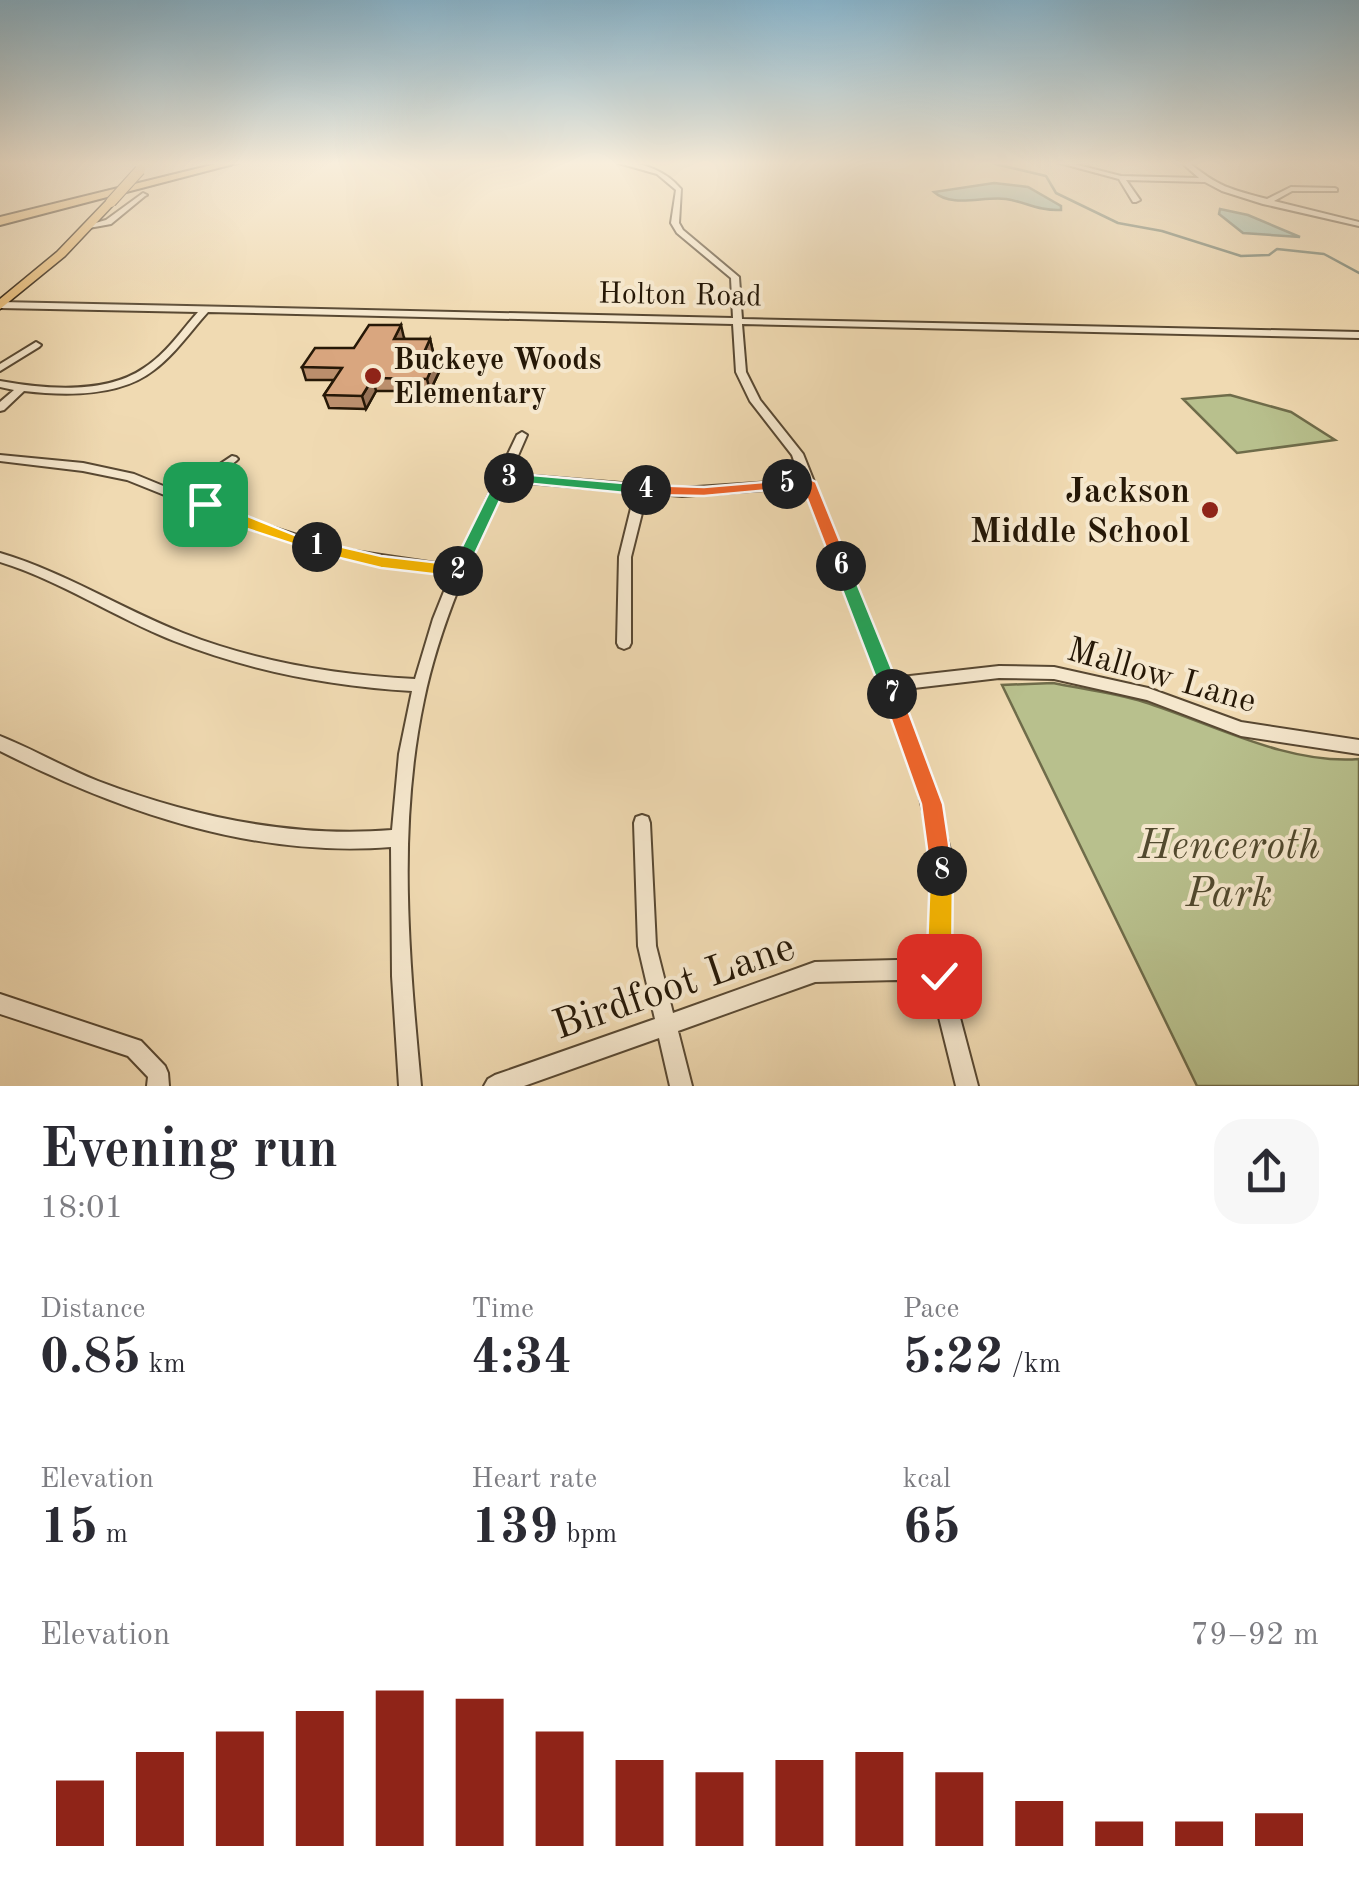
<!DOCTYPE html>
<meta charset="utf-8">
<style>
:root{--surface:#fff;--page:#f7f7f7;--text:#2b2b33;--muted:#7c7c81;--accent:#8f2418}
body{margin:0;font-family:"Old Standard TT",serif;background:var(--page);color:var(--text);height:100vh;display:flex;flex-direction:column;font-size:38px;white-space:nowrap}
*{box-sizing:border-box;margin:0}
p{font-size:32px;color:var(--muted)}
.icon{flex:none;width:55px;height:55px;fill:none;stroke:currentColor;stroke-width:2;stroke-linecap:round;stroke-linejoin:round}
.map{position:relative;height:1086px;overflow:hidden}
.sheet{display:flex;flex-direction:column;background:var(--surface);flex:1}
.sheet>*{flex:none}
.pin{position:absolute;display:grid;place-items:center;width:85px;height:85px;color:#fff;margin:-42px;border-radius:20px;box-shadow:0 5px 15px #0006}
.km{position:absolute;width:50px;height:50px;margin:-25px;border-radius:50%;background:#222;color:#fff;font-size:28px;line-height:50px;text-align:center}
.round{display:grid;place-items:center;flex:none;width:105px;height:105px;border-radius:30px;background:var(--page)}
.head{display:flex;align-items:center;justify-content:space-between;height:170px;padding:0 40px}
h1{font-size:55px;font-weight:600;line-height:75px}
.stats{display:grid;grid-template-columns:repeat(3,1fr);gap:15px;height:170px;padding:10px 40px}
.stats div{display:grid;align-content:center}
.stats b{font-size:50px;font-weight:600}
.stats small{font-size:28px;font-weight:400}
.stats p{font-size:28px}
.chart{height:280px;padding:20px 40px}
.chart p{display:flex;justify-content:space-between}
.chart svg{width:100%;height:180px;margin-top:10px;stroke:var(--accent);stroke-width:6}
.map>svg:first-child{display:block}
</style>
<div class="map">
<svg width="1359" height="1086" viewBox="0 0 1359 1086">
<rect width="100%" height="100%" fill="#f0dab2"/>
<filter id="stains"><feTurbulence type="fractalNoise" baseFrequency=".002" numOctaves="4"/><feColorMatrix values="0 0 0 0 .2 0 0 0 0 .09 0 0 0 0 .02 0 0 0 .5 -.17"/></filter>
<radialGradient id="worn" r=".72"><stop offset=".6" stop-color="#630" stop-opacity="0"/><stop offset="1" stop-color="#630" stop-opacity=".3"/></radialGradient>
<path fill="#b8c08d" stroke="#6f6c4a" stroke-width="2.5" d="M1230,395l61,17 44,28 -98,13 -54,-54z
M1053,683c30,6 62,10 91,19 67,21 143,63 215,57v327h-162l-195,-401z"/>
<path fill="#9abbad" stroke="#6c7a6b" stroke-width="2.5" d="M994,183l34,4 33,19v4c-23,1 -35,-8 -55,-11 -23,-3 -54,9 -72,-7z
M1220,209l28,6 52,22 -57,-4 -24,-19z"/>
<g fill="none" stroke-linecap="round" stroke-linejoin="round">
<path stroke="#6c7a6b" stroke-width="2.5" d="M987,162l59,14 10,17 62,30 44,8 79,25 28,-1 8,-6 47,5 35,19"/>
<defs>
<path id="minor" d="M615,162c26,0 49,7 66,27l-2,34 4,7 56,47 3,42 617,13v6l-617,-14 4,48 14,28 43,54 89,224 107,-12 55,1 94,21 93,34 118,18v14l-118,-18 -94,-36 -93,-21 -55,-1 -102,12 34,86 19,74 -1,126 29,110h-22l-25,-101 -34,-5 -82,2 -137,49 14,55h-22l-11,-48 -135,48h-40l4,-7 7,-4 160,-56 -17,-73 -4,-123 2,-6 6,-2 6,2 2,6 6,123 17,67 142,-51 82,-2 33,5 2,-115 -17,-74 -111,-289 -122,9 -35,-3 -16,64v86l-2,4 -5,2 -5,-2 -2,-4 2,-86 16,-65 -129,-11c-33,71 -66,142 -82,219 -27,127 -15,258 -3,386h-22l-7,-110 -1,-129c-138,11 -270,-35 -391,-96v-15c33,13 65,32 98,45 95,36 193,57 294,49l7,-76 13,-63c-82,-5 -162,-20 -238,-50 -60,-24 -113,-60 -174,-79v-9c64,19 120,55 183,80 74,29 153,42 232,46l18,-60 18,-45 -111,-17 -98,-31 -115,-46 -44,-9 -83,-10v-6l83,8 51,11 44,18 54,-36 4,1 2,2 -2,2 -47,35 61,24 91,29 114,17 62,-131 5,-3 5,3 -17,39 172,14 119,-8 -9,-25 -42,-54 -14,-29 -3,-48 -525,-12c-18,20 -33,42 -54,58 -34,27 -88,26 -130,21l-20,19 -4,1v-9l14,-12 -14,-3v-6c44,8 105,14 144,-13 22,-14 37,-37 54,-56l-198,-4v-6l733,16 -2,-40 -54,-45 -6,-10 5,-33 -19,-16z
M1056,162h10l55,14 78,2 -18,-16h7c31,25 41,27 79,37l24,-12 44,1 2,1v2h-45l-18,10 85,21v4l-96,-22 -41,-13 -17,-9 -79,-2 14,20 -4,2h-3l-14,-23z
M143,193l4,2 -2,1 -34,28 -22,4 -4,-2 21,-6z
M36,342l5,3 -2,2 -39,24v-7z
M0,994l141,47 24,25 3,7 1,13h-22l1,-9 -20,-21 -128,-42z"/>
<path id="major" d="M107,200l9,2 -51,54 -65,53v-10l57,-47z"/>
<path id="highway" d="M224,162h17l-241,63v-8z"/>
</defs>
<use href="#minor" stroke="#584832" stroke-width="4"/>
<use href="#major" stroke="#261807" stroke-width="3"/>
<use href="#highway" stroke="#261807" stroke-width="4"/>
<use href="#minor" fill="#f5e7cd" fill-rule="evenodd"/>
<use href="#major" fill="#e8bd79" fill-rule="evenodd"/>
<use href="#highway" fill="#e8bd79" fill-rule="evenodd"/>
<defs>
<path id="major-bridge" d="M111,202l29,-32"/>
</defs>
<use href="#major-bridge" stroke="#261807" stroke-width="12" stroke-linecap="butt"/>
<use href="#major-bridge" stroke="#e8bd79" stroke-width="10"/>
</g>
<path fill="#bb8f6d" stroke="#261807" stroke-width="2.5" d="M404,338v1h26l3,13 -3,7h6l3,13 -9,19h-54l-10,18 -37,-1 -5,-13 10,-15h-28l-4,-13 52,-19z"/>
<path fill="#987459" stroke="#261807" stroke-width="2.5" d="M401,325l3,13 -7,13 -3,-12z
M430,339l3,13 -9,19 -3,-12z
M436,359l3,13 -9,19 -3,-12z
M373,378l3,13 -10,18 -4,-13z"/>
<path fill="#d9a67f" stroke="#261807" stroke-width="2.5" d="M369,325h32l-7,14h36l-9,20h15l-9,20 -54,-1 -11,18 -38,-1 18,-27 -40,-1 13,-19h39z"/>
<linearGradient id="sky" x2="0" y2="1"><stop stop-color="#89b7d0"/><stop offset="0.52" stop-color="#f8eedc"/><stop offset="1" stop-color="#f8eedc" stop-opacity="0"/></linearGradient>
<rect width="1359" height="314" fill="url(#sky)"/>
<path fill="#f5b400" stroke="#fff" stroke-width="2.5" d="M200,501h10l115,46 -8,5 -76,-25 -41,-19z"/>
<path fill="#f5b400" stroke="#fff" stroke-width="2.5" d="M317,541l64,15 77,9 9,6 -9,6 -77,-9 -70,-17v-8z"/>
<path fill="#22a559" stroke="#fff" stroke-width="2.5" d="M509,473l7,5 -8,5 -41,88 -3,5h-12l-2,-5 46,-93z"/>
<path fill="#22a559" stroke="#fff" stroke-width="2.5" d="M509,473l137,12 8,5 -8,5 -143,-14 -2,-3z"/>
<path fill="#f0652b" stroke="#fff" stroke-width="2.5" d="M787,480l5,1v7l-88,8 -58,-1 -7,-5 7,-5 58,2z"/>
<path fill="#f0652b" stroke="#fff" stroke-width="2.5" d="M808,478l8,4 34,84 -3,4 -6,2 -8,-6 -30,-78 -16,1 -8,-5 8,-4z"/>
<path fill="#22a559" stroke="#fff" stroke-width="2.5" d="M841,560l9,6 52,128 -3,6 -7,2 -10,-8 -49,-128z"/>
<path fill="#f0652b" stroke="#fff" stroke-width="2.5" d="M892,686l10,8 41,110 10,67 -3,8 -8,3 -8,-3 -4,-8 -9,-67 -39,-110z"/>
<path fill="#f5b400" stroke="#fff" stroke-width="2.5" d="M942,860l8,3 3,8 -1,105 -4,9 -9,3 -9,-3 -4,-9 4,-105 4,-8z"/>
<g fill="#8f2418" stroke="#f5e7cd" stroke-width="4">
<circle cx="373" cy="376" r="10"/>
<circle cx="1210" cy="510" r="10"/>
</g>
<g text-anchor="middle" stroke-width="8" stroke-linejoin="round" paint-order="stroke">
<g font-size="30" fill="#261807" stroke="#f5e7cd">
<text transform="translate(680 294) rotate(1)" y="10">Holton Road</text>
</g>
<g font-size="30" font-weight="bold" fill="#261807" stroke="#f5e7cd" text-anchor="start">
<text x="393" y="369">Buckeye Woods<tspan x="393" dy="34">Elementary</tspan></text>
</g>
<g font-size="35" font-weight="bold" fill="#261807" stroke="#f5e7cd" text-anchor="end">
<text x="1190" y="502">Jackson<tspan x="1190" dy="40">Middle School</tspan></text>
</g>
<g font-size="35" fill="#261807" stroke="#f5e7cd">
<text transform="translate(1162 674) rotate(16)" y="12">Mallow Lane</text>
</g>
<g font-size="42" font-style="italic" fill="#524a2f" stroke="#f5e7cd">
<text x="1229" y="858">Henceroth<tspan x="1229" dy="48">Park</tspan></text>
</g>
<g font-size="42" fill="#261807" stroke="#f5e7cd">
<text transform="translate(673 984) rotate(-19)" y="15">Birdfoot Lane</text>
</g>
</g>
<rect width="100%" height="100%" filter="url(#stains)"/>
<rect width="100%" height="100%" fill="url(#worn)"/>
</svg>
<div class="pin" style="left:205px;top:504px;background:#1e9e55"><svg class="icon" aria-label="arrive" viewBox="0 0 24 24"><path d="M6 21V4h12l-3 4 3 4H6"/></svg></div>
<div class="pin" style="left:939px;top:976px;background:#d93025"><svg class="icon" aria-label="check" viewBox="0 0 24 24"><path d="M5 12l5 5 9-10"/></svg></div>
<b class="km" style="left:317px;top:547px">1</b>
<b class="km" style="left:458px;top:571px">2</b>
<b class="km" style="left:509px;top:478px">3</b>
<b class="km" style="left:646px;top:490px">4</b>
<b class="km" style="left:787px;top:484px">5</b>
<b class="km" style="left:841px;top:566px">6</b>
<b class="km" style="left:892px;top:694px">7</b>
<b class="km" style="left:942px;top:871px">8</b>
</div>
<section class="sheet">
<div class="head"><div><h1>Evening run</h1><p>18:01</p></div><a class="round"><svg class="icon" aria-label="share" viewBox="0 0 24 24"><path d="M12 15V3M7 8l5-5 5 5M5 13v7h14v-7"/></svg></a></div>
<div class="stats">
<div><p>Distance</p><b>0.85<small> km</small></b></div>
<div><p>Time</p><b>4:34</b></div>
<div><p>Pace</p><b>5:22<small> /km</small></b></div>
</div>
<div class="stats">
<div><p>Elevation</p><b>15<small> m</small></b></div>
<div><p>Heart rate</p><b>139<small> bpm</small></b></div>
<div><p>kcal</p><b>65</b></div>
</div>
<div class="chart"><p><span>Elevation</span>79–92 m</p>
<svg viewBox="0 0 160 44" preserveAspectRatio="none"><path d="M5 44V28M15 44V21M25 44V16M35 44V11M45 44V6M55 44V8M65 44V16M75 44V23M85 44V26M95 44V23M105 44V21M115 44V26M125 44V33M135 44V38M145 44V38M155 44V36"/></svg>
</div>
</section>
